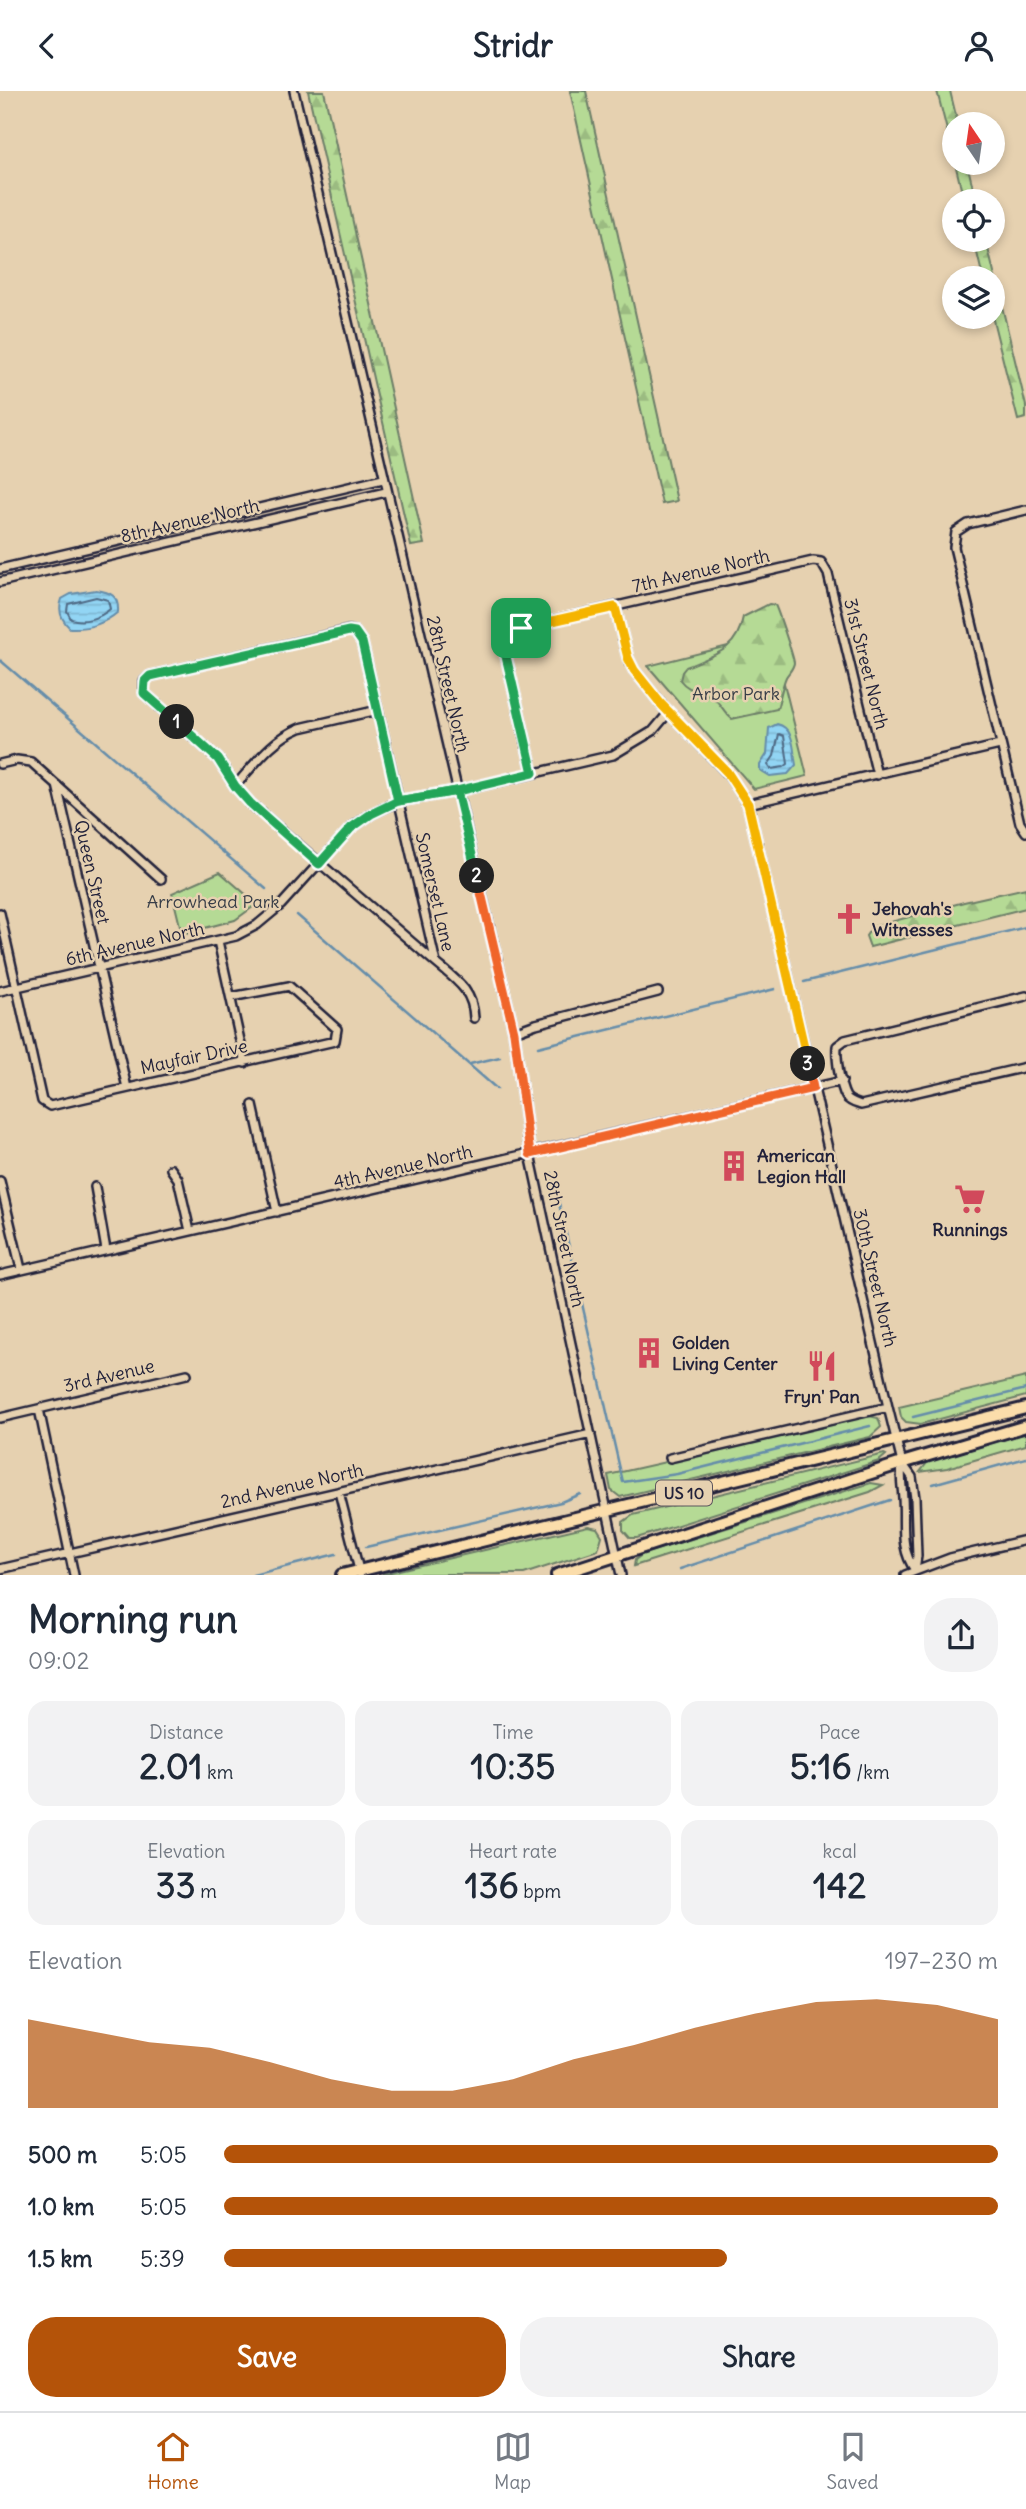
<!DOCTYPE html>
<meta charset="utf-8">
<style>
:root{--surface:#fff;--page:#f2f2f3;--text:#1f2937;--muted:#747a83;--line:#e0e1e3;--accent:#b45309}
body{margin:0;font-family:Delius,sans-serif;background:var(--page);color:var(--text);height:100vh;display:flex;flex-direction:column;font-size:26px;white-space:nowrap}
*{box-sizing:border-box;margin:0}
p{font-size:23px;color:var(--muted)}
.icon{flex:none;width:38px;height:38px;fill:none;stroke:currentColor;stroke-width:2;stroke-linecap:round;stroke-linejoin:round}
.map{position:relative;height:1484px;overflow:hidden}
.drawer{display:flex;flex-direction:column;background:var(--surface);flex:1}
.drawer>*{flex:none}
.needle{width:46px;rotate:347deg}
.fabs{position:absolute;left:942px;top:21px;display:grid;gap:14px}
.fabs a{display:grid;place-items:center;width:63px;height:63px;border-radius:50%;background:var(--surface);box-shadow:0 4px 10px #0003;font-size:35px}
.pin{position:absolute;display:grid;place-items:center;width:60px;height:60px;color:#fff;margin:-30px;border-radius:14px;box-shadow:0 4px 10px #0006}
.km{position:absolute;width:35px;height:35px;margin:-18px;border-radius:50%;background:#222;color:#fff;font-size:19px;line-height:35px;text-align:center}
.round{display:grid;place-items:center;flex:none;width:74px;height:74px;border-radius:28px;background:var(--page)}
.overview{display:flex;align-items:center;justify-content:space-between;height:119px;padding:0 28px}
h1{font-size:38px;font-weight:700;line-height:52px}
.metrics{display:grid;grid-template-columns:repeat(3,1fr);gap:10px;height:119px;padding:7px 28px}
.metrics div{display:grid;align-content:center;border-radius:18px;background:var(--page);text-align:center}
.metrics b{font-size:35px;font-weight:700}
.metrics small{font-size:19px;font-weight:400}
.metrics p{font-size:19px}
.chart{height:196px;padding:14px 28px}
.chart p{display:flex;justify-content:space-between}
.chart svg{width:100%;height:126px;margin-top:7px;fill:var(--accent);opacity:.7}
.primary-button{display:flex;gap:14px;margin-top:auto;padding:14px 28px}
.primary-button a{flex:1;height:80px;border-radius:28px;background:var(--accent);color:#fff;font-size:28px;font-weight:700;line-height:80px;text-align:center}
.primary-button a+a{background:var(--page);color:var(--text)}
ul{padding:0 28px;list-style:none;font-size:23px}
li{display:grid;grid-template-columns:112px 84px 1fr;align-items:center;height:52px}
li i{height:18px;border-radius:9px;background:var(--accent)}
header{display:flex;justify-content:space-between;align-items:center;height:91px;padding:0 28px;background:var(--surface);font-size:32px;font-weight:700}
.menu{display:flex;justify-content:space-around;align-items:center;height:98px;border-top:2px solid var(--line);background:var(--surface);font-size:19px;color:var(--muted)}
.menu a{display:grid;justify-items:center;gap:4px}
.menu .selected{color:var(--accent)}
.map>svg:first-child{display:block}
</style>
<header><svg class="icon" aria-label="back" viewBox="0 0 24 24"><path d="M15 5l-7 7 7 7"/></svg>Stridr<svg class="icon" aria-label="person" viewBox="0 0 24 24"><circle cx="12" cy="8" r="4"/><path d="M4 21q1-7 8-7t8 7"/></svg></header>
<div class="map">
<svg width="1026" height="1484" viewBox="0 0 1026 1484">
<defs>
<pattern id="forest-firs" width="22" height="20" patternUnits="userSpaceOnUse" patternTransform="scale(1.75)"><rect width="22" height="20" fill="#b5da95"/><path d="M5 1l3.5 6h-7zM16 11l3.5 6h-7z" fill="#9bbb81"/></pattern>
<pattern id="water-rules" width="6" height="5" patternUnits="userSpaceOnUse" patternTransform="scale(1.75)"><rect width="6" height="5" fill="#92d5f4"/><path d="M0 2.5h6" fill="none" stroke="#7eb7d2"/></pattern>
</defs>
<rect width="100%" height="100%" fill="#e6d1b0"/>
<filter id="ink" filterUnits="userSpaceOnUse"><feTurbulence type="fractalNoise" baseFrequency=".0143" numOctaves="2"/><feDisplacementMap in="SourceGraphic" scale="14" xChannelSelector="R" yChannelSelector="G"/><feConvolveMatrix kernelMatrix="1 2 1 2 8 2 1 2 1" color-interpolation-filters="sRGB"/></filter>
<g filter="url(#ink)">
<path fill="#b5da95" stroke="#6c7e68" stroke-width="2" d="M772,544l35,141 -53,13 -106,-123z
M220,781l37,32 -22,16 -53,14 -10,-41z
M1026,1286v19l-105,28 -15,-2 -5,-5 -2,-10z
M869,1325l9,2 3,9 -11,10 -250,60 -9,-7 -3,-15z
M1026,1342v12l-79,23 -27,4 7,-9 7,-3z
M884,1363l2,1 -7,6 -242,77h-7l-7,-8v-8l10,-7z
M871,1392l12,2 -13,7 -236,74 1,-6 8,-6z
M588,1435l9,2 5,8 -4,14 -74,24h-142z"/>
<path fill="url(#forest-firs)" stroke="#6c7e68" stroke-width="2" d="M308,0h16l100,453 -13,2z
M570,0h16l91,410 -15,3z
M937,0h13l8,33h-4v34z
M955,72h12l9,38h-12z
M974,149h12l40,166v12l-8,2 -26,-104v-38h-9z
M769,513l6,1c3,6 19,53 19,58 -1,6 -5,9 -8,14 -4,9 -6,22 -9,32l-45,10c-8,-6 -12,-17 -20,-22 -12,-7 -23,-5 -32,-17l2,-8 4,-5c28,-12 51,-16 57,-50z
M1026,797v20l-156,39 -4,-11 6,-9 92,-25z"/>
<path fill="url(#water-rules)" stroke="#658daa" stroke-width="2" d="M96,499c15,2 23,6 22,22 -14,12 -30,17 -48,16 -9,-8 -12,-18 -8,-29l9,-5z
M777,633c18,4 16,26 19,41l-8,9 -18,2 -10,-6v-5l7,-11 2,-26z"/>
<g fill="none" stroke-linecap="round" stroke-linejoin="round">
<path stroke="#4f6a85" stroke-width="2" d="M96,506l12,3 2,9c-10,9 -26,14 -39,10l-4,-8 1,-7z
M779,643l5,2 4,28 -4,3 -13,2 -3,-4 6,-9z"/>
<path stroke="#658daa" stroke-width="2.5" d="M0,569l266,229
M297,824l200,174
M804,891l222,-55
M538,956l237,-58
M470,973l30,-7
M552,1082l71,309 54,-8 193,-48
M913,1326l113,-28
M933,1393l93,-26
M366,1456l195,-45 19,-8
M680,1478l210,-69
M253,1484l83,-21"/>
<defs>
<path id="minor" d="M294,0l220,941 16,122 91,421
M1026,419l-58,14 -12,8 -2,15 66,276 6,9
M0,478l383,-90
M0,491l386,-90
M615,516l13,51 6,12 27,34 66,69 21,31 140,603 14,56 10,14 3,21 2,58 -2,14
M349,539l6,2 7,10 74,321 -186,-160 -15,-17 -17,-27 -74,-66v-12l6,-5z
M0,673l17,-4 14,2 130,117
M533,682l-28,-121 2,-15 14,-9 292,-67 8,1 7,12 49,201
M57,694l70,303
M235,695c20,-22 36,-46 65,-58l78,-18
M748,713l252,-59
M0,822l42,188 8,5 285,-65 2,-12 -48,-43 -58,11
M218,850l27,122
M436,872c20,17 37,27 38,55
M0,900l236,-55 21,-11 24,-20 70,-77 20,-14 28,-13 58,-10 156,-36 40,-24 16,-19
M1026,905l-181,44 -8,6c-1,12 3,41 9,51 4,5 9,6 15,8l165,-38
M514,941l22,-8 122,-32
M253,1014l24,107
M171,1078l7,10 12,52
M0,1090l21,88
M95,1096l11,63
M0,1184l842,-194
M39,1318l35,166
M0,1327l187,-44
M670,1367l218,-51
M902,1373c-2,15 0,19 1,34 2,26 -4,50 12,72
M339,1401l21,82
M0,1478l591,-135
M905,1484l45,-17 76,-18"/>
<path id="primary" d="M342,1484l684,-167
M557,1484l345,-112 124,-37"/>
</defs>
<use href="#minor" stroke="#22223b" stroke-width="12"/>
<use href="#primary" stroke="#22223b" stroke-width="16"/>
<use href="#minor" stroke="#e6d1b0" stroke-width="7"/>
<use href="#primary" stroke="#fbddab" stroke-width="10"/>
</g>
</g>
<g fill="none" stroke-linecap="round" stroke-linejoin="round" filter="url(#ink)">
<defs>
<path id="split-1" d="M177,631l41,37 17,27 15,17 69,61 32,-36 20,-14 27,-13 59,-10 76,-18 -28,-121 2,-15 14,-9"/>
<path id="split-2" d="M177,631l-33,-29 1,-12 5,-5 199,-45 6,1 7,10 36,159 59,-10 20,85"/>
<path id="split-3" d="M477,785l37,156 16,122 283,-66 -5,-24"/>
<path id="split-4" d="M521,537l94,-21 13,51 6,12 27,34 66,68 21,32 60,260"/>
</defs>
<use href="#split-1" stroke="#fff" stroke-width="14"/>
<use href="#split-2" stroke="#fff" stroke-width="14"/>
<use href="#split-3" stroke="#fff" stroke-width="14"/>
<use href="#split-4" stroke="#fff" stroke-width="14"/>
<use href="#split-1" stroke="#22a559" stroke-width="9"/>
<use href="#split-2" stroke="#22a559" stroke-width="9"/>
<use href="#split-3" stroke="#f0652b" stroke-width="9"/>
<use href="#split-4" stroke="#f5b400" stroke-width="9"/>
</g>
<defs>
<symbol id="church-bare" viewBox="-9 -9 18 18"><path d="M-1.2-6h2.4v3.5h3.3v2.4h-3.3V6h-2.4V-.1h-3.3v-2.4h3.3Z" fill="#d1495b" stroke="#e6d1b0" stroke-width="2.5" paint-order="stroke"/></symbol>
<symbol id="building-bare" viewBox="-9 -9 18 18"><path d="M-4-6H4V6H1V3H-1V6H-4ZM-2.5-4.3h1.7v1.8h-1.7ZM.8-4.3h1.7v1.8H.8ZM-2.5-1h1.7V.8h-1.7ZM.8-1h1.7V.8H.8Z" fill="#d1495b" stroke="#e6d1b0" stroke-width="2.5" paint-order="stroke"/></symbol>
<symbol id="supermarket-bare" viewBox="-9 -9 18 18"><path d="M-6-5.5h2.5l.6 2H6L4.5 2H-2.5L-4.4-4H-6ZM-1.5 3.2a1.3 1.3 0 1 0 .1 0ZM3 3.2a1.3 1.3 0 1 0 .1 0Z" fill="#d1495b" stroke="#e6d1b0" stroke-width="2.5" paint-order="stroke"/></symbol>
<symbol id="restaurant-bare" viewBox="-9 -9 18 18"><path d="M-5-6h1v4h1v-4h1v4h1v-4h1v5L-1.5 .5V6h-2V.5L-5-1ZM5-6V6H3V1.5H1.5Q1.5-4 5-6Z" fill="#d1495b" stroke="#e6d1b0" stroke-width="2.5" paint-order="stroke"/></symbol>
</defs>
<g fill-rule="evenodd">
<use href="#church-bare" x="827" y="806" width="44" height="44"/>
<use href="#building-bare" x="712" y="1053" width="44" height="44"/>
<use href="#supermarket-bare" x="948" y="1086" width="44" height="44"/>
<use href="#building-bare" x="627" y="1240" width="44" height="44"/>
<use href="#restaurant-bare" x="800" y="1253" width="44" height="44"/>
</g>
<g text-anchor="middle" stroke-width="5" stroke-linejoin="round" paint-order="stroke">
<rect fill="#e6d1b0" stroke="#5d565e" stroke-width="2" x="656" y="1389.5" width="56" height="25" rx="5"/>
<g font-size="16" font-weight="bold" fill="#22223b">
<text x="684" y="1408">US 10</text>
</g>
<g font-size="18" fill="#22223b" stroke="#e6d1b0">
<text transform="translate(190 430) rotate(-13)" y="6">8th Avenue North</text>
<text transform="translate(701 480) rotate(-13)" y="6">7th Avenue North</text>
<text transform="translate(866 573) rotate(76)" y="6">31st Street North</text>
<text transform="translate(448 593) rotate(77)" y="6">28th Street North</text>
<text transform="translate(92 781) rotate(77)" y="6">Queen Street</text>
<text transform="translate(435 801) rotate(77)" y="6">Somerset Lane</text>
<text transform="translate(135 853) rotate(-13)" y="6">6th Avenue North</text>
<text transform="translate(194 966) rotate(-12)" y="6">Mayfair Drive</text>
<text transform="translate(403 1076) rotate(-13)" y="6">4th Avenue North</text>
<text transform="translate(564 1148) rotate(78)" y="6">28th Street North</text>
<text transform="translate(875 1187) rotate(77)" y="6">30th Street North</text>
<text transform="translate(109 1285) rotate(-13)" y="6">3rd Avenue</text>
<text transform="translate(292 1395) rotate(-13)" y="6">2nd Avenue North</text>
</g>
<g font-size="18" fill="#383e48" stroke="#e6d1b0">
<text x="736" y="609">Arbor Park</text>
<text x="213" y="817">Arrowhead Park</text>
</g>
<g font-size="18" font-weight="bold" fill="#22223b" stroke="#e6d1b0" text-anchor="start">
<text x="872" y="824">Jehovah's<tspan x="872" dy="21">Witnesses</tspan></text>
<text x="757" y="1071">American<tspan x="757" dy="21">Legion Hall</tspan></text>
<text x="970" y="1145" text-anchor="middle">Runnings</text>
<text x="672" y="1258">Golden<tspan x="672" dy="21">Living Center</tspan></text>
<text x="822" y="1312" text-anchor="middle">Fryn' Pan</text>
</g>
</g>
</svg>
<div class="fabs">
<a><svg class="needle" viewBox="-14 -14 28 28"><path d="M0-13l5 13h-10z" fill="#e53935"/><path d="M0 13l5-13h-10z" fill="#747a83"/></svg></a>
<a><svg class="icon" aria-label="locate" viewBox="0 0 24 24"><circle cx="12" cy="12" r="6"/><path d="M12 2v4M12 18v4M2 12h4M18 12h4"/></svg></a>
<a><svg class="icon" aria-label="layers" viewBox="0 0 24 24"><path d="M12 4l9 5-9 5-9-5zM3 14l9 5 9-5"/></svg></a>
</div>
<div class="pin" style="left:521px;top:537px;background:#1e9e55"><svg class="icon" aria-label="arrive" viewBox="0 0 24 24"><path d="M6 21V4h12l-3 4 3 4H6"/></svg></div>
<b class="km" style="left:177px;top:631px">1</b>
<b class="km" style="left:477px;top:785px">2</b>
<b class="km" style="left:808px;top:973px">3</b>
</div>
<section class="drawer">
<div class="overview"><div><h1>Morning run</h1><p>09:02</p></div><a class="round"><svg class="icon" aria-label="share" viewBox="0 0 24 24"><path d="M12 15V3M7 8l5-5 5 5M5 13v7h14v-7"/></svg></a></div>
<div class="metrics">
<div><p>Distance</p><b>2.01<small> km</small></b></div>
<div><p>Time</p><b>10:35</b></div>
<div><p>Pace</p><b>5:16<small> /km</small></b></div>
</div>
<div class="metrics">
<div><p>Elevation</p><b>33<small> m</small></b></div>
<div><p>Heart rate</p><b>136<small> bpm</small></b></div>
<div><p>kcal</p><b>142</b></div>
</div>
<div class="chart"><p><span>Elevation</span>197–230 m</p>
<svg viewBox="0 0 160 44" preserveAspectRatio="none"><path d="M0 44V13L10 17L20 21L30 23L40 28L50 34L60 38L70 38L80 34L90 27L100 22L110 16L120 11L130 7L140 6L150 8L160 13V44z"/></svg>
</div>
<ul>
<li><b>500 m</b>5:05<i style="width:100%"></i></li>
<li><b>1.0 km</b>5:05<i style="width:100%"></i></li>
<li><b>1.5 km</b>5:39<i style="width:65%"></i></li>
</ul>
<div class="primary-button"><a>Save</a><a>Share</a></div>
</section>
<nav class="menu">
<a class="selected"><svg class="icon" aria-label="home" viewBox="0 0 24 24"><path d="M3 11l9-7 9 7M6 9v11h12V9"/></svg>Home</a>
<a><svg class="icon" aria-label="map" viewBox="0 0 24 24"><path d="M3 6l6-2 6 2 6-2v14l-6 2-6-2-6 2zM9 4v14M15 6v14"/></svg>Map</a>
<a><svg class="icon" aria-label="saved" viewBox="0 0 24 24"><path d="M7 4h10v16l-5-4-5 4z"/></svg>Saved</a>
</nav>
